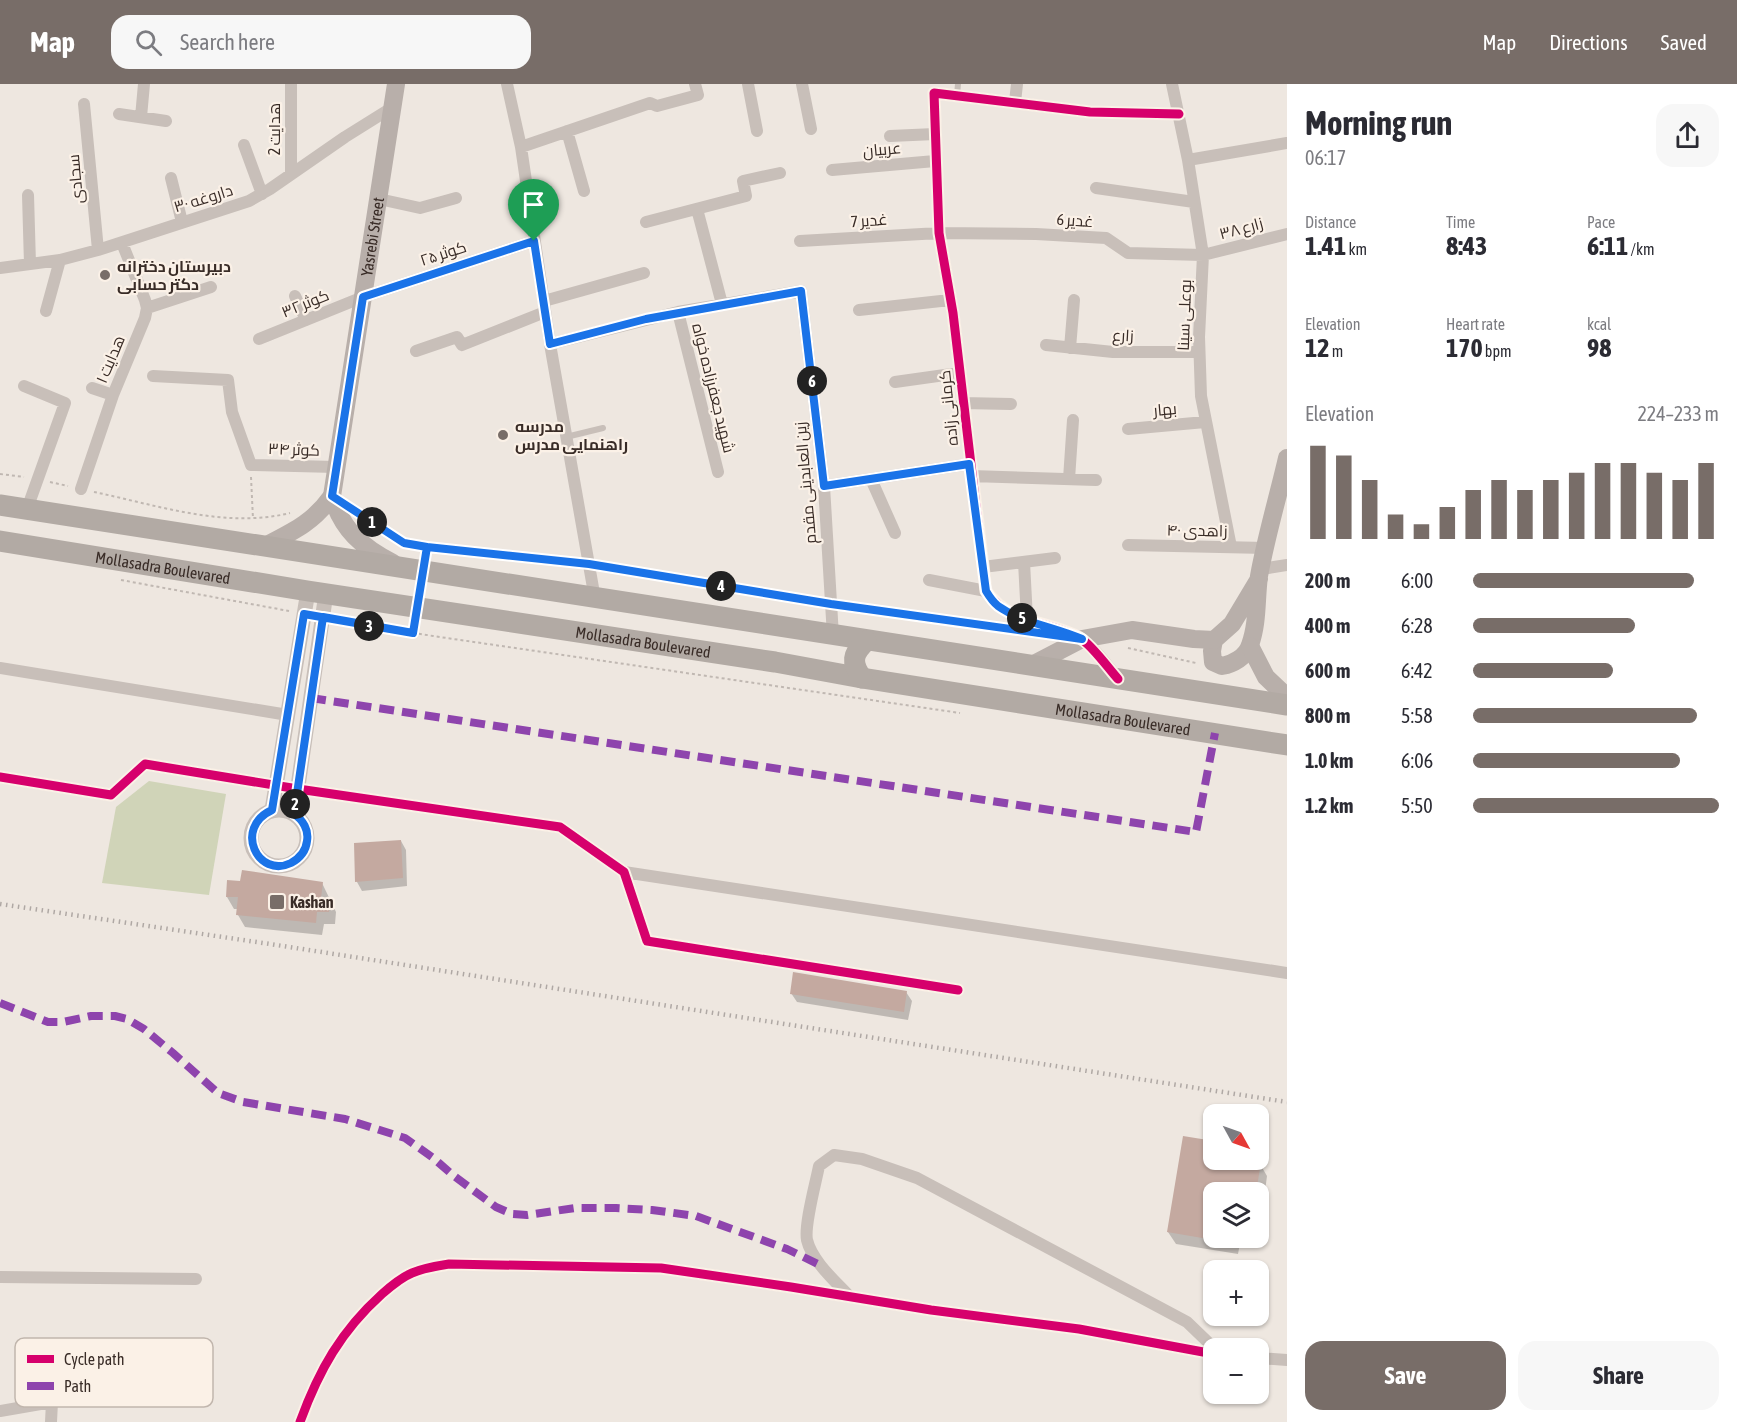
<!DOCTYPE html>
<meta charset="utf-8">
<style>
:root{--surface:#fff;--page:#f7f7f7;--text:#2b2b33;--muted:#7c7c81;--accent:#786d68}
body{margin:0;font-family:"Asap Condensed",Cairo,sans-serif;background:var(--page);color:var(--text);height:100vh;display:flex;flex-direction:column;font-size:22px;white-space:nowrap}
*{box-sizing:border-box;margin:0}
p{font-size:20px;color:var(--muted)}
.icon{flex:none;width:33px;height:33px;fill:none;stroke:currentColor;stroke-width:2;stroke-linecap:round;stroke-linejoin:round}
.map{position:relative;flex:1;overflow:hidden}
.sheet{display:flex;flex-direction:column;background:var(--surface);width:450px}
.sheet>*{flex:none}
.needle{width:39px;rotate:130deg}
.controls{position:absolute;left:1203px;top:1020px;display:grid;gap:12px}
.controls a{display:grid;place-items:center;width:66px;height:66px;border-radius:12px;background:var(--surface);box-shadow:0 2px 4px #0004;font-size:30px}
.pin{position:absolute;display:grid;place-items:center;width:51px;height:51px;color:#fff;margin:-62px -26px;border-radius:50% 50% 50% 0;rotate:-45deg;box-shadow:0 0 6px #0007}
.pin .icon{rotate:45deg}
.km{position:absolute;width:30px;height:30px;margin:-15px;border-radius:50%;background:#222;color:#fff;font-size:16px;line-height:30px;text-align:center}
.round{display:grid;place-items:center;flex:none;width:63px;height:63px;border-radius:18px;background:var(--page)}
.headline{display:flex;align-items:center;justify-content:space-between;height:102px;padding:0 18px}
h1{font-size:33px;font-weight:700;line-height:45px}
.stats{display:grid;grid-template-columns:repeat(3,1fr);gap:9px;height:102px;padding:6px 18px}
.stats div{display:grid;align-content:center}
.stats b{font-size:26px;font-weight:700}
.stats small{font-size:16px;font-weight:400}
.stats p{font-size:16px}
.chart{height:168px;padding:12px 18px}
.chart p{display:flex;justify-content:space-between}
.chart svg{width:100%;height:108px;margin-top:6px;stroke:var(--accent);stroke-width:6}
.primary-button{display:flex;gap:12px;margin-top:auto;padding:12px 18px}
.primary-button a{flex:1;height:69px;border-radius:18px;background:var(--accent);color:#fff;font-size:24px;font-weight:700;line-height:69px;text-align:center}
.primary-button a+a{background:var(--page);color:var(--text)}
ul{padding:0 18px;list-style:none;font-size:20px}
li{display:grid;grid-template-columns:96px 72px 1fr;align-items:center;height:45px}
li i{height:15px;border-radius:8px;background:var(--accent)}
header{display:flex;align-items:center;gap:36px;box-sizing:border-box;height:84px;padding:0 30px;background:var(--accent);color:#fff}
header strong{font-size:28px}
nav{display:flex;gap:33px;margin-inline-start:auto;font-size:21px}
.search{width:420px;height:54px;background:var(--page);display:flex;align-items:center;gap:15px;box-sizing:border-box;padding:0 21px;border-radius:18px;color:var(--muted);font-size:22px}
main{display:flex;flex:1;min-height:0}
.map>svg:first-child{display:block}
</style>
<header>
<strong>Map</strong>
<div class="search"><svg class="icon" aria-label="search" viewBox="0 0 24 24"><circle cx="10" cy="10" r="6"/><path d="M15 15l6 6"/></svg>Search here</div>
<nav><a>Map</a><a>Directions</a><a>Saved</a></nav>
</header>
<main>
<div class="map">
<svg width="1287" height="1338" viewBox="0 0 1287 1338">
<rect width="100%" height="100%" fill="#eee7e0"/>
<path fill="#d0d4b8" d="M149,697l77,13 -17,101 -107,-12 14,-76z"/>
<path fill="#0003" d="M401,757l5,9 1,36 -45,5 -5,-9 -2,-38z
M322,799l14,29 -1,12h-11l-2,11 -77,-8 -7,-12v-6h-4l-7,-12z
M906,908l6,9 -4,19 -111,-18 -6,-9z
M1214,1076h39v3l7,1 7,12 -3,23 -6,-1v-6h-44v46h27l-3,16 -62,-10 -8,-12z"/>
<path fill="#c4a9a0" d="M401,756l2,38 -48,4 -1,-39z
M242,786l81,12 -2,16 9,1 -1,13h-12l-1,11 -80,-8 2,-18h-12l1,-17 13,1z
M793,888l114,19 -3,21 -114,-18z
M1183,1052l31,5v19h29l18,2 -4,25 -16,-3 -2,8h-25v48l-47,-8z"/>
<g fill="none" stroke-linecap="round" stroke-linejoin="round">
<path stroke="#c0b8b2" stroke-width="2" stroke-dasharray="3 3" stroke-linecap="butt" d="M0,390l24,3
M251,393l2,42
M50,398l18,4
M94,408c63,13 131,37 196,21
M359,429l45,30 44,7 126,13
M603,483l214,34
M121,496l168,31
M843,521l170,24
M336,536l97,16 527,77
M1128,564l68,15"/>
<path stroke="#c8bfb9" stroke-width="6" d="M957,11l1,-11
M566,353l37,-9"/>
<path stroke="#c8bfb9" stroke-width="12" d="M291,0v89
M507,0l14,63 29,197 45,255
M748,0l9,47
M802,0l9,45
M1172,0l16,76 15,95 -4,82 2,59 30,151
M1015,18l2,-18
M84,20l14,146
M119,30l47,7
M141,33l3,-33
M567,47l17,60
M890,52l45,-2
M244,61l18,49
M521,63l129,-44 7,3 41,-11 -3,-11
M1188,76l99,-17
M832,86l103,-9
M171,94l11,44
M1096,104l98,14
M28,111l2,69
M379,115l41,9 36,-10
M697,125l25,95
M646,138l100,-26 -3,-15 37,-8
M800,157l139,-8 97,1 70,4 22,15 75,2 84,-21
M0,184l60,-8 38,-10 151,-49 21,-12 75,-52 48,-30
M295,212l11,24
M544,217l100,-28
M147,224l64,-21
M859,226l91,-10
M46,227l14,-51
M678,228l40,160
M259,255l104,-42 171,-56
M550,260l128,-32 123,-21 23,195 9,150
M1046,261l67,7h86
M1070,264l4,-48
M416,267l41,-14 5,8 83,-33
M153,292l75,4 4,32 19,53 85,2
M895,298l64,-9
M24,302l41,17 -38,106
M92,304l21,7
M962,319l49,1
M1128,345l77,-7
M971,392l125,4
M871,395l24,54
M1069,395l4,-59
M824,402l145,-22
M81,405l32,-94 32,-77 2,-10 -2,-8 -23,-57
M1128,461l138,3
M1024,478l3,57
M983,483l72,-9
M1261,485l26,-4
M929,496l57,11
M0,584l288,47
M1118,594c-10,-11 -26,-34 -39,-40 -33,-17 -70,-14 -93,-47l-33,-278 -14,-80 -5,-140 156,19 89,2
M0,693l111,18 34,-31 153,25 262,38 64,45 23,69 311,49
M624,788l663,101
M0,1193l196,2
M849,1212c-14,-15 -37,-35 -42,-56 -3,-15 9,-58 12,-74l15,-11 28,4 55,19 270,144 27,26
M1258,1274l29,2
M0,1327l52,-9 -1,20
M300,1338c19,-52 41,-91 82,-128 9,-8 20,-17 30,-21 12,-5 24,-7 37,-9l212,4 130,19 140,23 148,19 135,25"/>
<path stroke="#c8bfb9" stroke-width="15" d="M272,726l36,-219
M251 754a28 28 0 1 1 56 0a28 28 0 1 1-56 0Z
M294,730l32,-221"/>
<g stroke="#b8afaa" stroke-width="18">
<path d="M263,463c29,-15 50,-24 69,-51"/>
<path id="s1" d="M393,479c-31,-16 -51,-33 -61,-67l64,-412"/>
<path d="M1259,495l-27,45 -18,16 -2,11 1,11 9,4c11,-2 24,-9 28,-21 8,-22 6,-46 9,-69 7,-39 19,-79 28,-118"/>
<path d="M1250,562l16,31 21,20"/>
<path d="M1032,581l50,-26 50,-9 62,9 20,1"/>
</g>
<g stroke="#b2aaa4" stroke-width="21">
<path d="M0,421l1287,200"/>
<path id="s2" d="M0,457l308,50 467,71 87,16 425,67"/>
<path d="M862,594c-11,-15 -10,-24 4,-37"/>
</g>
<path stroke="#afa8a4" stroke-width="4.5" stroke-dasharray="1.5 4.5" stroke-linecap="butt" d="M0,820l270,40 1017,158"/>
<path stroke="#c0b8b2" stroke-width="2" stroke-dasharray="3 3" stroke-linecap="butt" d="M413,549l14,-86"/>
<path stroke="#8e44ad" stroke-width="8" stroke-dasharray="15 8" stroke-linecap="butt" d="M311,614l885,134 19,-99
M0,919l48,19h15l28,-6h24l12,3 17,10 29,24 45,40 25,9 102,17 60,19 27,19 22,19 42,31 16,7 15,1 48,-7h41l36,2 44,6 91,33 33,16"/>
<defs>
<path id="cycleway" d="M1118,595c-10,-11 -26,-34 -38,-41 -33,-18 -70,-13 -94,-47l-33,-278 -14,-80 -5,-140 156,19 89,2
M0,693l111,18 34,-31 153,25 262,38 64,45 23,69 311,49
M300,1338c19,-52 41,-91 82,-128 9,-8 20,-17 30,-21 12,-5 24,-7 37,-9l212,4 130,19 140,23 148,19 135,25"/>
</defs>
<use href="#cycleway" stroke="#fbf1e7" stroke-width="13"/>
<use href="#cycleway" stroke="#d6006c" stroke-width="9"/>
</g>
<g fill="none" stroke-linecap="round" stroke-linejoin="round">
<defs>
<path id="route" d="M534,157l-171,56 -31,199 72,47 23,4 -14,86 -90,-16 -29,197c9,6 15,16 13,27 -1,10 -7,17 -16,22 -33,16 -58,-35 -19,-53l32,-196 109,19 14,-86 162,17 242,40 251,35c-27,-12 -60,-16 -84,-33 -5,-4 -9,-10 -12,-15l-17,-127 -145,22 -23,-195 -155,28 -96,25 -16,-103"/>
</defs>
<use href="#route" stroke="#fff" stroke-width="12"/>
<use href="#route" stroke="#1a73e8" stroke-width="8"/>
</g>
<g fill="#786d68" stroke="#fbf1e7" stroke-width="2">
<circle cx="105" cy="191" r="6"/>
<circle cx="503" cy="351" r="6"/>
<rect x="269" y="810" width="16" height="16" rx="3"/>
</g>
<g text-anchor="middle" stroke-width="4.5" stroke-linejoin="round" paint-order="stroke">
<g font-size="16" fill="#392c27" stroke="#fbf1e7">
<text transform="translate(274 45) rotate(-90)" y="6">هدایت 2</text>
<text transform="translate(882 65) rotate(-5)" y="6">عربیان</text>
<text transform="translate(75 95) rotate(-95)" y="6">سجادی</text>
<text transform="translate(203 114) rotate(-17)" y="6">داروغه ۳۰</text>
<text transform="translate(869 136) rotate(-4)" y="6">غدیر 7</text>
<text transform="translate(1075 136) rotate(4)" y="6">غدیر 6</text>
<text transform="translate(1241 144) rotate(-15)" y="6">زارع ۳۸</text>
<text dy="6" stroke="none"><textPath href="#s1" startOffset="356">Yasrebi Street</textPath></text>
<text transform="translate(443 169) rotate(-18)" y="6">کوثر ۲۵</text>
<text transform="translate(305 219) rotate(-22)" y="6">کوثر ۳۲</text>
<text transform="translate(1184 231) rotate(-88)" y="6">بوعلی سینا</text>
<text transform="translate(1123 251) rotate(3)" y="6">زارع</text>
<text transform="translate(110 275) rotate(-67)" y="6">هدایت ۱</text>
<text transform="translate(714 304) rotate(76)" y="6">شهید جعفرزاده خواه</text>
<text transform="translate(948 324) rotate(-96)" y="6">کرمانی زاده</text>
<text transform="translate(1165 325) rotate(-5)" y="6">بهار</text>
<text transform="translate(294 365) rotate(2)" y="6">کوثر ۳۴</text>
<text transform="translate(805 399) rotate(-95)" y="6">زین العابدینی مقدم</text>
<text transform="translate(1197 446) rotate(1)" y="6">زاهدی ۴۰</text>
<text dy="6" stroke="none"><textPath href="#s2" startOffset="165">Mollasadra Boulevared</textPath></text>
<text dy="6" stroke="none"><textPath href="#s2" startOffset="651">Mollasadra Boulevared</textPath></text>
<text dy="6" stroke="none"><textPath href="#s2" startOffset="1137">Mollasadra Boulevared</textPath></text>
</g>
<g font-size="16" font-weight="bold" fill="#392c27" stroke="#fbf1e7" text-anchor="start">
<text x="117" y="188">دبیرستان دخترانه<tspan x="117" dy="18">دکتر حسابی</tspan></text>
<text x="515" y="348">مدرسه<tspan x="515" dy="18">راهنمایی مدرس</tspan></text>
<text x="290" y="824">Kashan</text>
</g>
</g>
<rect x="15" y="1254" width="198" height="69" rx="9" fill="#fbf1e7" stroke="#c1b6ad" stroke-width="1.5"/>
<rect x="27" y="1271" width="27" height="8" fill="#d6006c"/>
<rect x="27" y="1298" width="27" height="8" fill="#8e44ad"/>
<g font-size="16" fill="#392c27">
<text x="64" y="1281">Cycle path</text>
<text x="64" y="1308">Path</text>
</g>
</svg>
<div class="controls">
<a><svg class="needle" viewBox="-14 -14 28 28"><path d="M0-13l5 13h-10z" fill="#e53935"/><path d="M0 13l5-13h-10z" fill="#7c7c81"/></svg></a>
<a><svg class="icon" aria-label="layers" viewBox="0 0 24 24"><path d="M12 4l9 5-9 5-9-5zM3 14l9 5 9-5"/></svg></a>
<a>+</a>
<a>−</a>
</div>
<div class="pin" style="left:534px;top:157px;background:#1e9e55"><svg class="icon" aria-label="arrive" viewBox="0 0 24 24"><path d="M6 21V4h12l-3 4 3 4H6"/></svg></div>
<b class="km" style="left:372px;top:438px">1</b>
<b class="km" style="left:295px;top:720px">2</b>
<b class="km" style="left:369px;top:542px">3</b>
<b class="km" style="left:721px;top:502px">4</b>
<b class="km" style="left:1022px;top:534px">5</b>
<b class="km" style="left:812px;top:297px">6</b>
</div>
<section class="sheet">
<div class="headline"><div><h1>Morning run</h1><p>06:17</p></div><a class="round"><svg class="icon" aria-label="share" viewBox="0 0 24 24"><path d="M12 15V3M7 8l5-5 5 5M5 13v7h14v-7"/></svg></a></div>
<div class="stats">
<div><p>Distance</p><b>1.41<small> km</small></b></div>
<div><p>Time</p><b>8:43</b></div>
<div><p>Pace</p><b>6:11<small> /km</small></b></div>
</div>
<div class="stats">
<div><p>Elevation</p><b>12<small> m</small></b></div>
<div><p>Heart rate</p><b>170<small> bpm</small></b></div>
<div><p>kcal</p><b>98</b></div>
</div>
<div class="chart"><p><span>Elevation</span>224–233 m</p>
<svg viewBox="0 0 160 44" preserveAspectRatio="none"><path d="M5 44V6M15 44V10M25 44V20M35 44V34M45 44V38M55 44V31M65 44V24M75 44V20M85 44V24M95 44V20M105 44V17M115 44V13M125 44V13M135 44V17M145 44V20M155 44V13"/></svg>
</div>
<ul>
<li><b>200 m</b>6:00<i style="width:90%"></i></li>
<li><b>400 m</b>6:28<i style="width:66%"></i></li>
<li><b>600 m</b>6:42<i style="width:57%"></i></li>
<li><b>800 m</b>5:58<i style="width:91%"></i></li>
<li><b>1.0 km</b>6:06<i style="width:84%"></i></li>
<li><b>1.2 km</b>5:50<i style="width:100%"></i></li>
</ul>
<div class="primary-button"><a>Save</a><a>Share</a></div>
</section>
</main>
